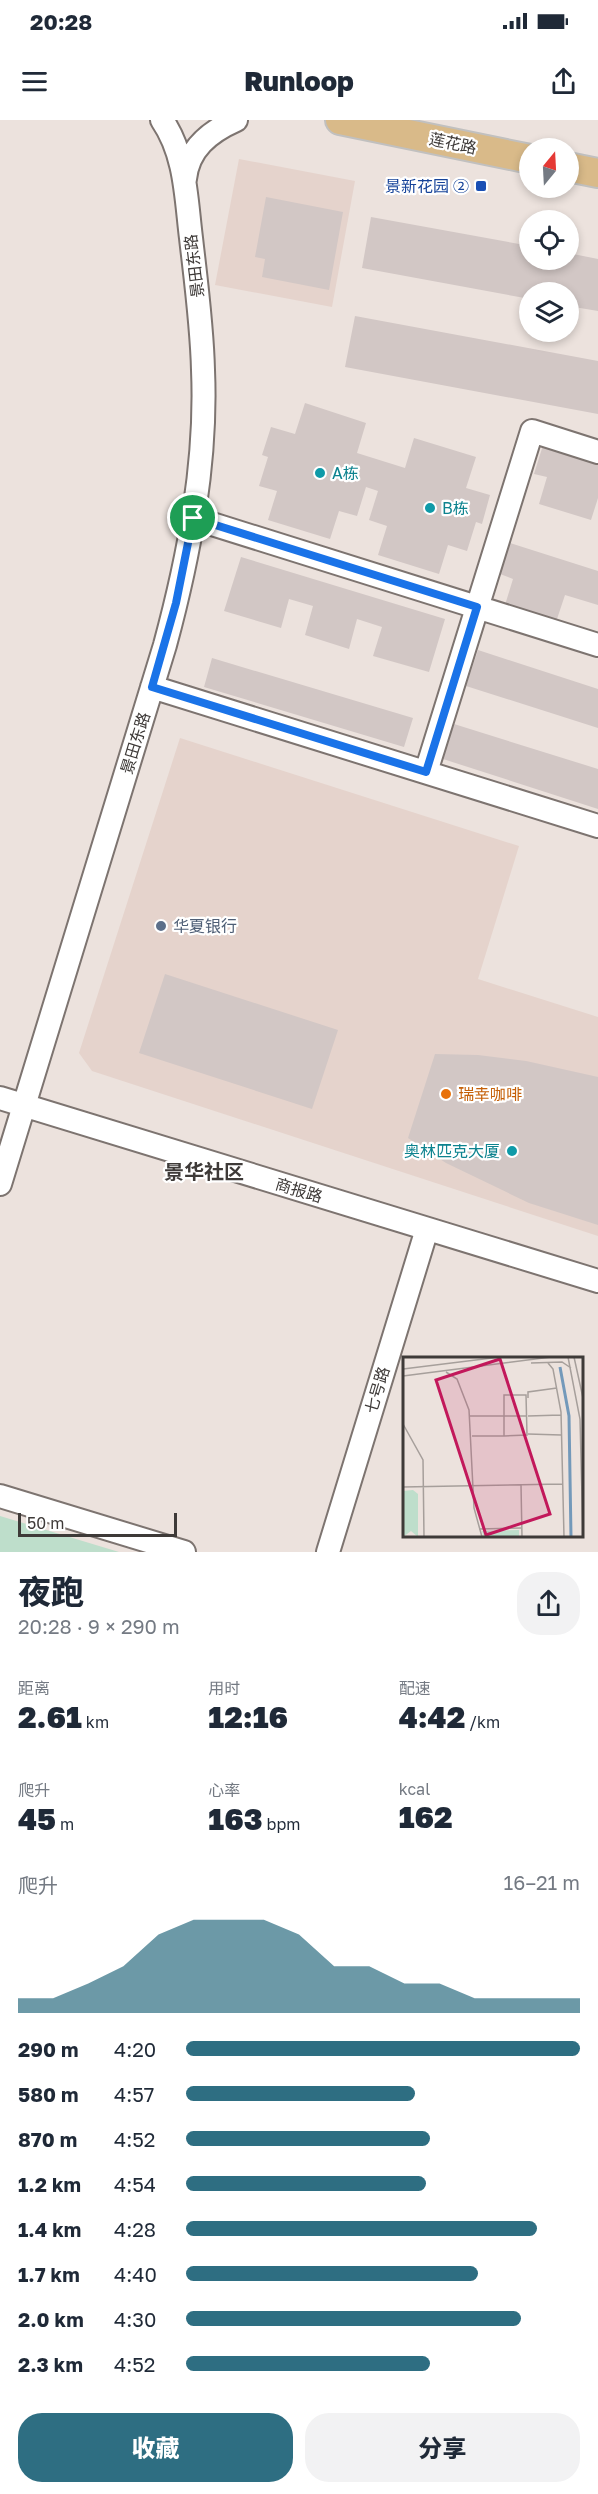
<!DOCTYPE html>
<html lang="zh">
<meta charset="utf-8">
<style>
:root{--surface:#fff;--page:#f2f2f3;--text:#1f2937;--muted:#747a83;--accent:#2e6e82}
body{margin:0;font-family:"Golos Text","Noto Sans SC",sans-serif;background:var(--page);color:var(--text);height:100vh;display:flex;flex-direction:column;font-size:22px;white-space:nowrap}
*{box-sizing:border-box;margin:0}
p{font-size:20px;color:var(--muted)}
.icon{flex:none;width:33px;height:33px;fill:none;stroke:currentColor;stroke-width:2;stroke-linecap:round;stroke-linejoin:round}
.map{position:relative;height:1432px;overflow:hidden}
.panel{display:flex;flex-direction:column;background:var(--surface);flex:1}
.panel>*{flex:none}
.needle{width:39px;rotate:18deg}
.controls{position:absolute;left:519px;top:18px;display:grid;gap:12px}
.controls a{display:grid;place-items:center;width:60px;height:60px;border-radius:50%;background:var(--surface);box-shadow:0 3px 9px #0003;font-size:30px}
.scale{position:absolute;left:18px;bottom:15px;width:159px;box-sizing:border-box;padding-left:6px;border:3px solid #3e3a38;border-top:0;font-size:16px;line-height:21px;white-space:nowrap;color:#3e3a38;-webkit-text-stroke:4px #fff;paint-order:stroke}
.pin{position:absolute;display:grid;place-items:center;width:51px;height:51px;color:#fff;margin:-26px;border:3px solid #fff;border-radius:50%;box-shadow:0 2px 6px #0007}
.round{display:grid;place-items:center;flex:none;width:63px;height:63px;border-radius:24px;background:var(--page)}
.headline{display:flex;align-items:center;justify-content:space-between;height:102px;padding:0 18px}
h1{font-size:33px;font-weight:800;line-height:45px}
.stats{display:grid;grid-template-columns:repeat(3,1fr);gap:9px;height:102px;padding:6px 18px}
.stats div{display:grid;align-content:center}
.stats b{font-size:30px;font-weight:800}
.stats small{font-size:16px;font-weight:400}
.stats p{font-size:16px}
.chart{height:168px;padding:12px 18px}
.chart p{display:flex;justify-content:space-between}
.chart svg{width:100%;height:108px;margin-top:6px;fill:var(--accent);opacity:.7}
.button{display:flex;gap:12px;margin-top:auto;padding:12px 18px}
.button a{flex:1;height:69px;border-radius:24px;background:var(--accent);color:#fff;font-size:24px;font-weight:800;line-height:69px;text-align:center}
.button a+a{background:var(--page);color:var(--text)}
ul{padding:0 18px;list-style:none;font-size:20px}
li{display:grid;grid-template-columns:96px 72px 1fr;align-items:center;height:45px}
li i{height:15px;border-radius:8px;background:var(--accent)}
.status{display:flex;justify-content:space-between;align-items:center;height:42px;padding:0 30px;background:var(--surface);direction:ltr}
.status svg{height:16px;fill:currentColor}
header{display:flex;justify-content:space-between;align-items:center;height:78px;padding:0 18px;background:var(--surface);font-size:27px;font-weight:800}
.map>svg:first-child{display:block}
</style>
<div class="status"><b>20:28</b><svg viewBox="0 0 49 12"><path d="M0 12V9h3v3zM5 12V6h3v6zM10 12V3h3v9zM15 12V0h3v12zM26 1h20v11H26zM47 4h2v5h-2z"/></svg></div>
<header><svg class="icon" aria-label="menu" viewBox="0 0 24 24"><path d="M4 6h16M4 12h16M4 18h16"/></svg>Runloop<svg class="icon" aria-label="share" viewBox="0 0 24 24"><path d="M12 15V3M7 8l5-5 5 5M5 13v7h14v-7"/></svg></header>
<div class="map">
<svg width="598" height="1432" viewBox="0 0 598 1432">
<rect width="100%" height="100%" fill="#ece2dd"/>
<path fill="#e5d3cc" d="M239,39l116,22 -23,126 -117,-22z
M180,618l339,108 -41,133 120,38v219l-506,-165 -13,-18z"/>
<path fill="#bedecb" d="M0,1396l119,36h-119z"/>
<path fill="#d2c7c5" d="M266,77l77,15 -14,78 -67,-13 3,-18 -10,-2z
M371,97l159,29v14h38v-7l30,6v52l-30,-5v-14h-38v7l-168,-31z
M355,196l243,45v53l-253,-47z
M305,283l61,20 -9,30 48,15 9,-30 62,19 -10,31 24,7 -8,29 -6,-2 -9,29 -19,-6 -9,29 -61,-19 9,-29 -18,-6 9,-29 -12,-4 -9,29 -18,-5 -9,28 -62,-19 9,-29 -18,-5 9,-29 -6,-2 9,-28 24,7z
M544,322l54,17v39l-7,22 -52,-16 8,-27 -13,-3z
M510,423l88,28v34l-33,-10 -9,27 -51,-17 8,-26 -13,-5z
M241,437l204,62 -16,53 -56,-16 9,-29 -25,-8 -8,30 -44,-14 8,-29 -24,-7 -8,29 -57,-17z
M478,530l120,39v39l-132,-42z
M212,538l201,60 -9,29 -200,-60z
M454,604l144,45v40l-155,-50z
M165,854l173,56 -26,79 -173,-56z
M435,934l43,1 48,6 72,16v148l-69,-22 -83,-40 -38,-25z"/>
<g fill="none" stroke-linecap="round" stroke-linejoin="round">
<defs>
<path id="minor" d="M185,59c3,-30 24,-47 51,-59
M193,398l405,127
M152,567l446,139
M426,652l106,-341 66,21
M0,978l598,183
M0,1064l165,-539c24,-89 42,-182 38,-275 -1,-44 -7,-88 -12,-132 -5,-40 -5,-83 -29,-118
M0,1376l184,56
M328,1432l99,-323"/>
<path id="major" d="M340,0l190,39
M568,47l30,6"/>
</defs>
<use href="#minor" stroke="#7d7470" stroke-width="26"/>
<use href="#major" stroke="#c1c0bf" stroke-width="32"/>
<use href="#minor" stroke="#fff" stroke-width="22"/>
<use href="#major" stroke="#d9ba89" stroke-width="28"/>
</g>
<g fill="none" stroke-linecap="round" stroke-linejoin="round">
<defs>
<path id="route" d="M193,398l284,89 -51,165 -274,-85 24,-84z"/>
</defs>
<use href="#route" stroke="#fff" stroke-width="12"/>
<use href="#route" stroke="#1a73e8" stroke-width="8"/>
</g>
<rect fill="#1a4fb4" stroke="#fff" stroke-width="2" x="475" y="60" width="12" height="12" rx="3"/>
<g fill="#0f9aa8" stroke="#fff" stroke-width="2">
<circle cx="320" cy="353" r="6"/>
<circle cx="430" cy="388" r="6"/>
<circle cx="512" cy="1031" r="6"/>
</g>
<circle fill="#5c6f8a" stroke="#fff" stroke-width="2" cx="161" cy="806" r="6"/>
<circle fill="#e8710a" stroke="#fff" stroke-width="2" cx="446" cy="974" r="6"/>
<g text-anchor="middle" stroke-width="4.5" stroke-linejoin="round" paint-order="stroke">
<g font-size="16" fill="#3e3a38" stroke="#fff">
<text transform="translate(453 23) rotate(12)" y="6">莲花路</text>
<text transform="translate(194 146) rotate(-97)" y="6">景田东路</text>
<text transform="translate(135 623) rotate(-73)" y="6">景田东路</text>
<text transform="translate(299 1070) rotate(17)" y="6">商报路</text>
<text transform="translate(377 1270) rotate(-73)" y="6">七号路</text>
</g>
<g font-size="16" fill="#164399" stroke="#fff" text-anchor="end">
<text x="469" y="72">景新花园 ②</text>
</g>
<g font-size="16" fill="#0d838f" stroke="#fff" text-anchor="start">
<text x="332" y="359">A栋</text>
<text x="442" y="394">B栋</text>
<text x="500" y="1037" text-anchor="end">奥林匹克大厦</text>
</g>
<g font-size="16" fill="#4e5e75" stroke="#fff" text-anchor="start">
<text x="173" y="812">华夏银行</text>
</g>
<g font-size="16" fill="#c56008" stroke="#fff" text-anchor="start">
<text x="458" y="980">瑞幸咖啡</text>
</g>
<g font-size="20" font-weight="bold" fill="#3e3a38" stroke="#fff">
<text x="204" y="1059">景华社区</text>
</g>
</g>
<g transform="translate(403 1237)">
<rect width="180" height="180" fill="#ece2dd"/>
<path d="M10,133l5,4v43l-7,-6 -8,6v-46zM116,173v7h-35l-2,-6z" fill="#bedecb"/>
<path fill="none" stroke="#7399ba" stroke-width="3" d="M157,10l9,49 2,121"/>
<path fill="none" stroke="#a69f9b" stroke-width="1.5" d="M165,0l12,62 3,118M171,0l9,41M128,6l31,-1 9,6M145,6l5,6 8,43 3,125M0,12l97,-12M43,15l11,7 12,31 5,98 8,29M0,19l148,-19M125,41v-6l29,-4M67,59h57M125,59l33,-1M0,67l20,36 1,77M125,77l33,1M69,79h32l23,-1 -1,-40h-22v41M118,128l1,52M0,130l159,-3M76,172l42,-1"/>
<path fill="#c2185b" fill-opacity="0.15" stroke="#c2185b" stroke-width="3" d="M97,2l50,155 -64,21 -50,-155z"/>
<rect width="180" height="180" fill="none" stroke="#3e3a38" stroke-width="3"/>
</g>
</svg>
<div class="controls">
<a><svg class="needle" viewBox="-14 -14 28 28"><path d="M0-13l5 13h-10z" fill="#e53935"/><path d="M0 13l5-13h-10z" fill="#747a83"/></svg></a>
<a><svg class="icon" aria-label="locate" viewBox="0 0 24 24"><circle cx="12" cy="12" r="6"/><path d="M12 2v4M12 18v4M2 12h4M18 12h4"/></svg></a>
<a><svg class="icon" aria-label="layers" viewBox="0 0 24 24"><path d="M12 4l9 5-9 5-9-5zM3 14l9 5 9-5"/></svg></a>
</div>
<div class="scale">50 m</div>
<div class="pin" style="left:193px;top:398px;background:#1e9e55"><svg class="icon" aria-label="arrive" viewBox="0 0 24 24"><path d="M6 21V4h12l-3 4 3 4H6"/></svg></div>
</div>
<section class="panel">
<div class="headline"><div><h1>夜跑</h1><p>20:28 · 9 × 290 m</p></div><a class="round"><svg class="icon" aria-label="share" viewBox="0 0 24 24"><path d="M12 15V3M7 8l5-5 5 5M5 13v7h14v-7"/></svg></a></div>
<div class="stats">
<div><p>距离</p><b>2.61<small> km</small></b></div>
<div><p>用时</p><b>12:16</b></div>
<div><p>配速</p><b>4:42<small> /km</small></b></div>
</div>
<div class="stats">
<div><p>爬升</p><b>45<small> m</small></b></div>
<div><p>心率</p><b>163<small> bpm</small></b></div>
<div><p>kcal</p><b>162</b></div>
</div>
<div class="chart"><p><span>爬升</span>16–21 m</p>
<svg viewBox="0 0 160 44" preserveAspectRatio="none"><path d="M0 44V38L10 38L20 32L30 25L40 12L50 6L60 6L70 6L80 12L90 25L100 25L110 32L120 32L130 38L140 38L150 38L160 38V44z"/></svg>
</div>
<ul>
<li><b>290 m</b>4:20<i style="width:100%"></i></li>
<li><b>580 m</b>4:57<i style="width:58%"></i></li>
<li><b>870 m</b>4:52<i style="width:62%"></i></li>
<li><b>1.2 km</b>4:54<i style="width:61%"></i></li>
<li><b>1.4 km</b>4:28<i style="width:89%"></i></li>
<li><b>1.7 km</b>4:40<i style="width:74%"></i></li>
<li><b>2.0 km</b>4:30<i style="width:85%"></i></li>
<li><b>2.3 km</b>4:52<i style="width:62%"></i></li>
</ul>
<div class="button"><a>收藏</a><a>分享</a></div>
</section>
